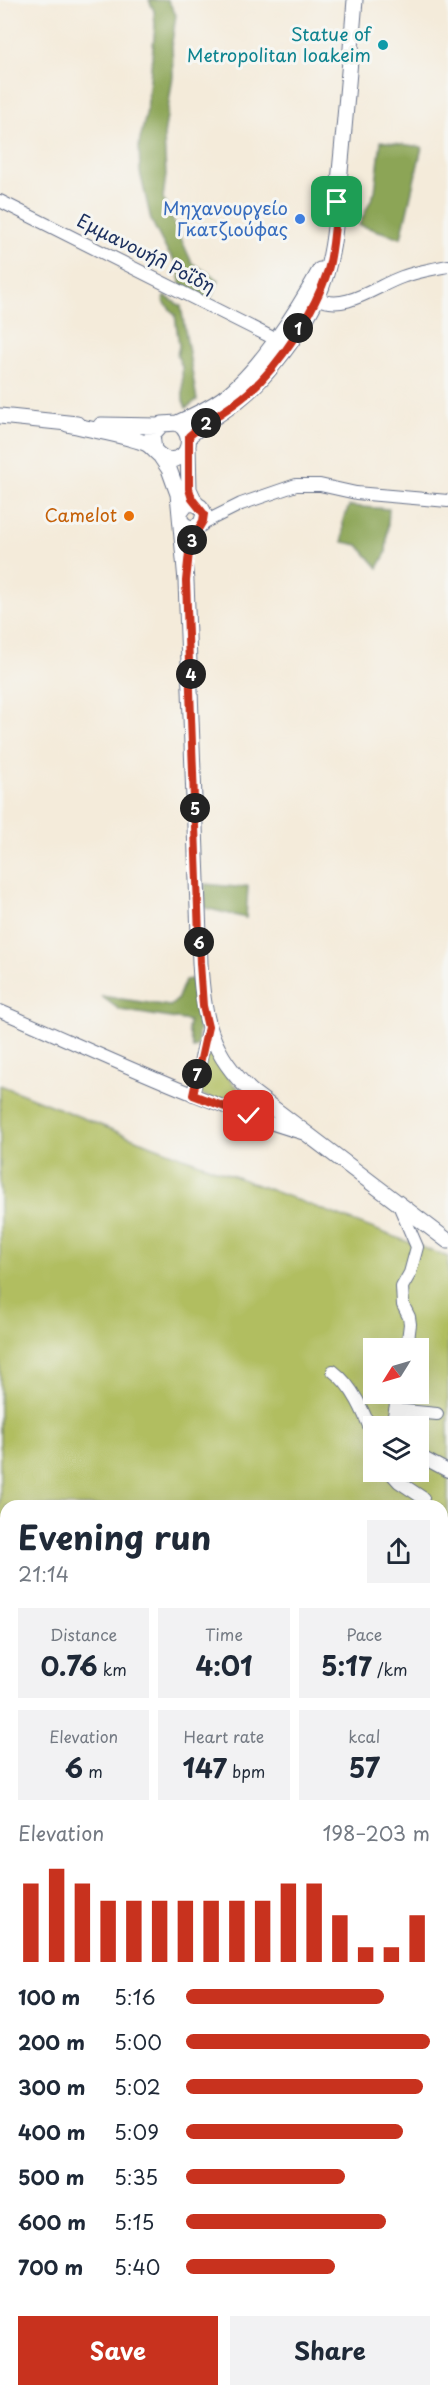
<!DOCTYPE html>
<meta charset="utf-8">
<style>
:root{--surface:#fff;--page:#f2f2f3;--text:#1f2937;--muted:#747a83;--accent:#c8321e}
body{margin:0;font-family:"Playpen Sans",sans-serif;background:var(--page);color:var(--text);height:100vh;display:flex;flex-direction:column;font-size:22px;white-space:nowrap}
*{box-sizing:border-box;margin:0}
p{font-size:20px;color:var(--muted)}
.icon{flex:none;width:33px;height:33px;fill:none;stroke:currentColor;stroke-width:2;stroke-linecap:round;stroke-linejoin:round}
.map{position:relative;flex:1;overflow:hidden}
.sheet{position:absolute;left:0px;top:1500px;width:448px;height:897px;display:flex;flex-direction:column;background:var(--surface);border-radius:18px 18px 0 0;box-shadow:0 6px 24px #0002}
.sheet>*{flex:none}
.needle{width:39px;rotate:233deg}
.fabs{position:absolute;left:363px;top:1338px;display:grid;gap:12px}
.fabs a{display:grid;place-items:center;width:66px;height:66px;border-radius:0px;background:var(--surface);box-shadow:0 6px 24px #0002;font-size:30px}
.pin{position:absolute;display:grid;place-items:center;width:51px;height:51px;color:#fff;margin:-26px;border-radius:12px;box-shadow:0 3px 9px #0006}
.km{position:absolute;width:30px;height:30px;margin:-15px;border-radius:50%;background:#222;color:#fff;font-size:16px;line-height:30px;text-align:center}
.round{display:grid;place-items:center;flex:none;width:63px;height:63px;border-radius:0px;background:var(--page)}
.headline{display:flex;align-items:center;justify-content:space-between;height:102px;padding:0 18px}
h1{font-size:33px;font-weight:700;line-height:45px}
.metrics{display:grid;grid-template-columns:repeat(3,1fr);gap:9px;height:102px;padding:6px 18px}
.metrics div{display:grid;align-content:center;border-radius:0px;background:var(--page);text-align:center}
.metrics b{font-size:26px;font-weight:700}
.metrics small{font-size:16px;font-weight:400}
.metrics p{font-size:16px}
.chart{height:168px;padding:12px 18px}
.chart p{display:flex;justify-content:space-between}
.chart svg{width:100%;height:108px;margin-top:6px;stroke:var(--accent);stroke-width:6}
.cta{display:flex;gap:12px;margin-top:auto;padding:12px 18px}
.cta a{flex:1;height:69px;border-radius:0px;background:var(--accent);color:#fff;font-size:24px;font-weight:700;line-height:69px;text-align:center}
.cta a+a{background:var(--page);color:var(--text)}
ul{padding:0 18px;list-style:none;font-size:20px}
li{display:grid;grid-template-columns:96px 72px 1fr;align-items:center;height:45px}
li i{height:15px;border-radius:8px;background:var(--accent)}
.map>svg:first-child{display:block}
</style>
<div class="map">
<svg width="448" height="2397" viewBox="0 0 448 2397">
<rect width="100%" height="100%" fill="#f6f6f2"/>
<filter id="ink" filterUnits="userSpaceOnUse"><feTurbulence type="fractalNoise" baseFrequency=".0167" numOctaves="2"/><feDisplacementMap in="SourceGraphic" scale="12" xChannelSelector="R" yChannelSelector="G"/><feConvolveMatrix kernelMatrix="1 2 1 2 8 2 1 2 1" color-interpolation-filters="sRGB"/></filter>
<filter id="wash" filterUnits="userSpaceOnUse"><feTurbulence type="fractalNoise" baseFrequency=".008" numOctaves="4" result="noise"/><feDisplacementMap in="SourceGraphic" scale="24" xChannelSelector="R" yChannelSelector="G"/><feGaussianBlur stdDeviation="1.35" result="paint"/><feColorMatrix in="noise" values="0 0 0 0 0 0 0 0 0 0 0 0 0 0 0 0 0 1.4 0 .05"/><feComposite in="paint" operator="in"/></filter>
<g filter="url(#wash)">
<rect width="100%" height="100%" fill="#f4ebda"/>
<path fill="#b1be61" stroke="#667660" stroke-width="1.5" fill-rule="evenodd" d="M208,1048l25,36 27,24 -31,-2 -31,-13z
M0,1085l133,53 315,119v1140h-448zM374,1348h44v46h-44zM374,1426h44v46h-44zM6,1506h436v885h-436z"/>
<path fill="#8ca557" stroke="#546a5a" stroke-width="1.5" d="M149,0h19l8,15 -4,27 1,34 -9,60 2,39 -3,23 29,65 27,17 -9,20 -30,-16 -1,-18 -12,-15 -16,-31 -11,-48 -1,-28 8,-34 8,-84 -1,-15z
M381,141l41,6 -21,91 -42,-13 16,-34z
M165,296l16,10 16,94 -11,8 -3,-8 -1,-33 -5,-12 2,-9 -4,-31 -12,-14z
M349,506l40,3 -3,44 -8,15 -20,-23 -15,-3v-22z
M205,884l31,3 12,-1 -2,32 -41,-10z
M192,979l7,50 -2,18 -4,1 -5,-18 1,-9 -69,-11 -19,-14 69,10 7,-6 8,-20z"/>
</g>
<g filter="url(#ink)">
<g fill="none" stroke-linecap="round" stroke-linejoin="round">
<defs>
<path id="minor" d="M0,201l275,138
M317,298c27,15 59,-12 85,-21 14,-5 31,-8 46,-11
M201,524l40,-20 55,-19h24l36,8 92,8
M0,1011c101,43 200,92 305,123
M193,1095l15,-68
M399,1205l18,42 -7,26 -8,14 1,18 6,12 1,7 -3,24
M333,1371c21,16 31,42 41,67
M395,1410l42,4
M392,1426l6,-32
M418,1455l30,16
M390,1472l9,10 24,16
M0,1535l6,19
M0,1819l6,-1
M442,1825l6,7
M0,2094l6,7
M0,2173l6,2
M148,2391l2,6
M318,2391l5,6"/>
<path id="major" d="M0,416l77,8
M177,423c16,-7 31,-14 45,-24 37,-27 76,-89 98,-129
M67,424c26,6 53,10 78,19 9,4 12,14 22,16 23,4 29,-26 10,-36l-15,1 -10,11 2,15
M101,425l57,1
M189,436c23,-19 51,-33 71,-56 22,-24 43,-53 57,-82 17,-36 19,-78 22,-116 6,-61 11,-121 16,-182
M188,448l1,41 7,15
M161,457l8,12 9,25 8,87 14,382c3,55 10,91 52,129l196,149
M180,513l6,-8c9,-3 16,0 18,9l-3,10 -9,4 -6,-2 -5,-4"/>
</defs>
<use href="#minor" stroke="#677189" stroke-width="14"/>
<use href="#major" stroke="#677189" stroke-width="17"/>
<use href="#minor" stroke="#fff" stroke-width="12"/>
<use href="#major" stroke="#fff" stroke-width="15"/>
</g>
</g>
<g fill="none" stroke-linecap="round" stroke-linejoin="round" filter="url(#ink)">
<defs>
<path id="route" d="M249,1116l-56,-21 15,-68 -5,-21 -3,-43 -14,-382 4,-38 13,-22 1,-7 -12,-15 -3,-10v-53c19,-16 41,-27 59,-43 32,-28 67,-82 80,-123 6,-21 7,-46 9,-68"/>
</defs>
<use href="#route" stroke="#fff" stroke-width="12"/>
<use href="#route" stroke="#c8321e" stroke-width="8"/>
</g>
<circle fill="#0f9aa8" stroke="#f6f6f2" stroke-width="2" cx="383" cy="45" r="6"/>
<circle fill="#3f7fe0" stroke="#f6f6f2" stroke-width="2" cx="300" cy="219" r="6"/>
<circle fill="#e8710a" stroke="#f6f6f2" stroke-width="2" cx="129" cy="516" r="6"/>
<g text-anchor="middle" stroke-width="6" stroke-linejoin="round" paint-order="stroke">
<g font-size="18" fill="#0d838f" stroke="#f6f6f2" text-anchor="end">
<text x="371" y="41">Statue of<tspan x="371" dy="21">Metropolitan Ioakeim</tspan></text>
</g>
<g font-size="18" fill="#366cbe" stroke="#f6f6f2" text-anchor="end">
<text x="288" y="215">Μηχανουργείο<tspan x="288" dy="21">Γκατζιούφας</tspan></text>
</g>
<g font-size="18" fill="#1b2f5e" stroke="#f6f6f2">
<text transform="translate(146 254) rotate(27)" y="6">Εμμανουήλ Ροΐδη</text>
</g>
<g font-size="18" fill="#c56008" stroke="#f6f6f2" text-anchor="end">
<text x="117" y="522">Camelot</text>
</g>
</g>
</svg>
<div class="fabs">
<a><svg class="needle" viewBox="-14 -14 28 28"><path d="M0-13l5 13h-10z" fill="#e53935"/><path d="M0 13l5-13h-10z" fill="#747a83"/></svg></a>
<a><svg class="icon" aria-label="layers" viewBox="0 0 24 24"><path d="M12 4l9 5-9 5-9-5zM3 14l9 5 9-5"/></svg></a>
</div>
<div class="pin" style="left:337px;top:202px;background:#1e9e55"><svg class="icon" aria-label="arrive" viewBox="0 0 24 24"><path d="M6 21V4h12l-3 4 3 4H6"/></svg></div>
<div class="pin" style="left:249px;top:1116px;background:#d93025"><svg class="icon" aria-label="check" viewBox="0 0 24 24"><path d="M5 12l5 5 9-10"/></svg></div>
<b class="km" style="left:298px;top:328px">1</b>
<b class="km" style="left:206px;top:423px">2</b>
<b class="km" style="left:192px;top:540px">3</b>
<b class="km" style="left:191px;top:674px">4</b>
<b class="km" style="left:195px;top:808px">5</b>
<b class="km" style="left:199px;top:942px">6</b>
<b class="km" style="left:197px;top:1074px">7</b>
<section class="sheet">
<div class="headline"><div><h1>Evening run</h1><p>21:14</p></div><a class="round"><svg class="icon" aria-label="share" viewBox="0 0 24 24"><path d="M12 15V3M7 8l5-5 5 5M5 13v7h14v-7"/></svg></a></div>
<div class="metrics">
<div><p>Distance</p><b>0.76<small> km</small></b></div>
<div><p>Time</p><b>4:01</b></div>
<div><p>Pace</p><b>5:17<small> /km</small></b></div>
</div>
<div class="metrics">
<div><p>Elevation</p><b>6<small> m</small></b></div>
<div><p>Heart rate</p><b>147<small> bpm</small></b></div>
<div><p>kcal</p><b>57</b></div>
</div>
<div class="chart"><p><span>Elevation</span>198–203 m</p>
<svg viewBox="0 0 160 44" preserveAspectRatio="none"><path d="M5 44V12M15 44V6M25 44V12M35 44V19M45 44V19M55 44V19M65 44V19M75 44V19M85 44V19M95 44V19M105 44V12M115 44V12M125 44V25M135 44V38M145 44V38M155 44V25"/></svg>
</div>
<ul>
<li><b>100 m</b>5:16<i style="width:81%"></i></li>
<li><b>200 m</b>5:00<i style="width:100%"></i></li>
<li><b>300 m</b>5:02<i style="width:97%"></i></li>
<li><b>400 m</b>5:09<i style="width:89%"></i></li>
<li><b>500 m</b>5:35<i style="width:65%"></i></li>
<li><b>600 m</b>5:15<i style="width:82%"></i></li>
<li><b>700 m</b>5:40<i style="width:61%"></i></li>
</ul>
<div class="cta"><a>Save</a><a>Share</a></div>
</section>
</div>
